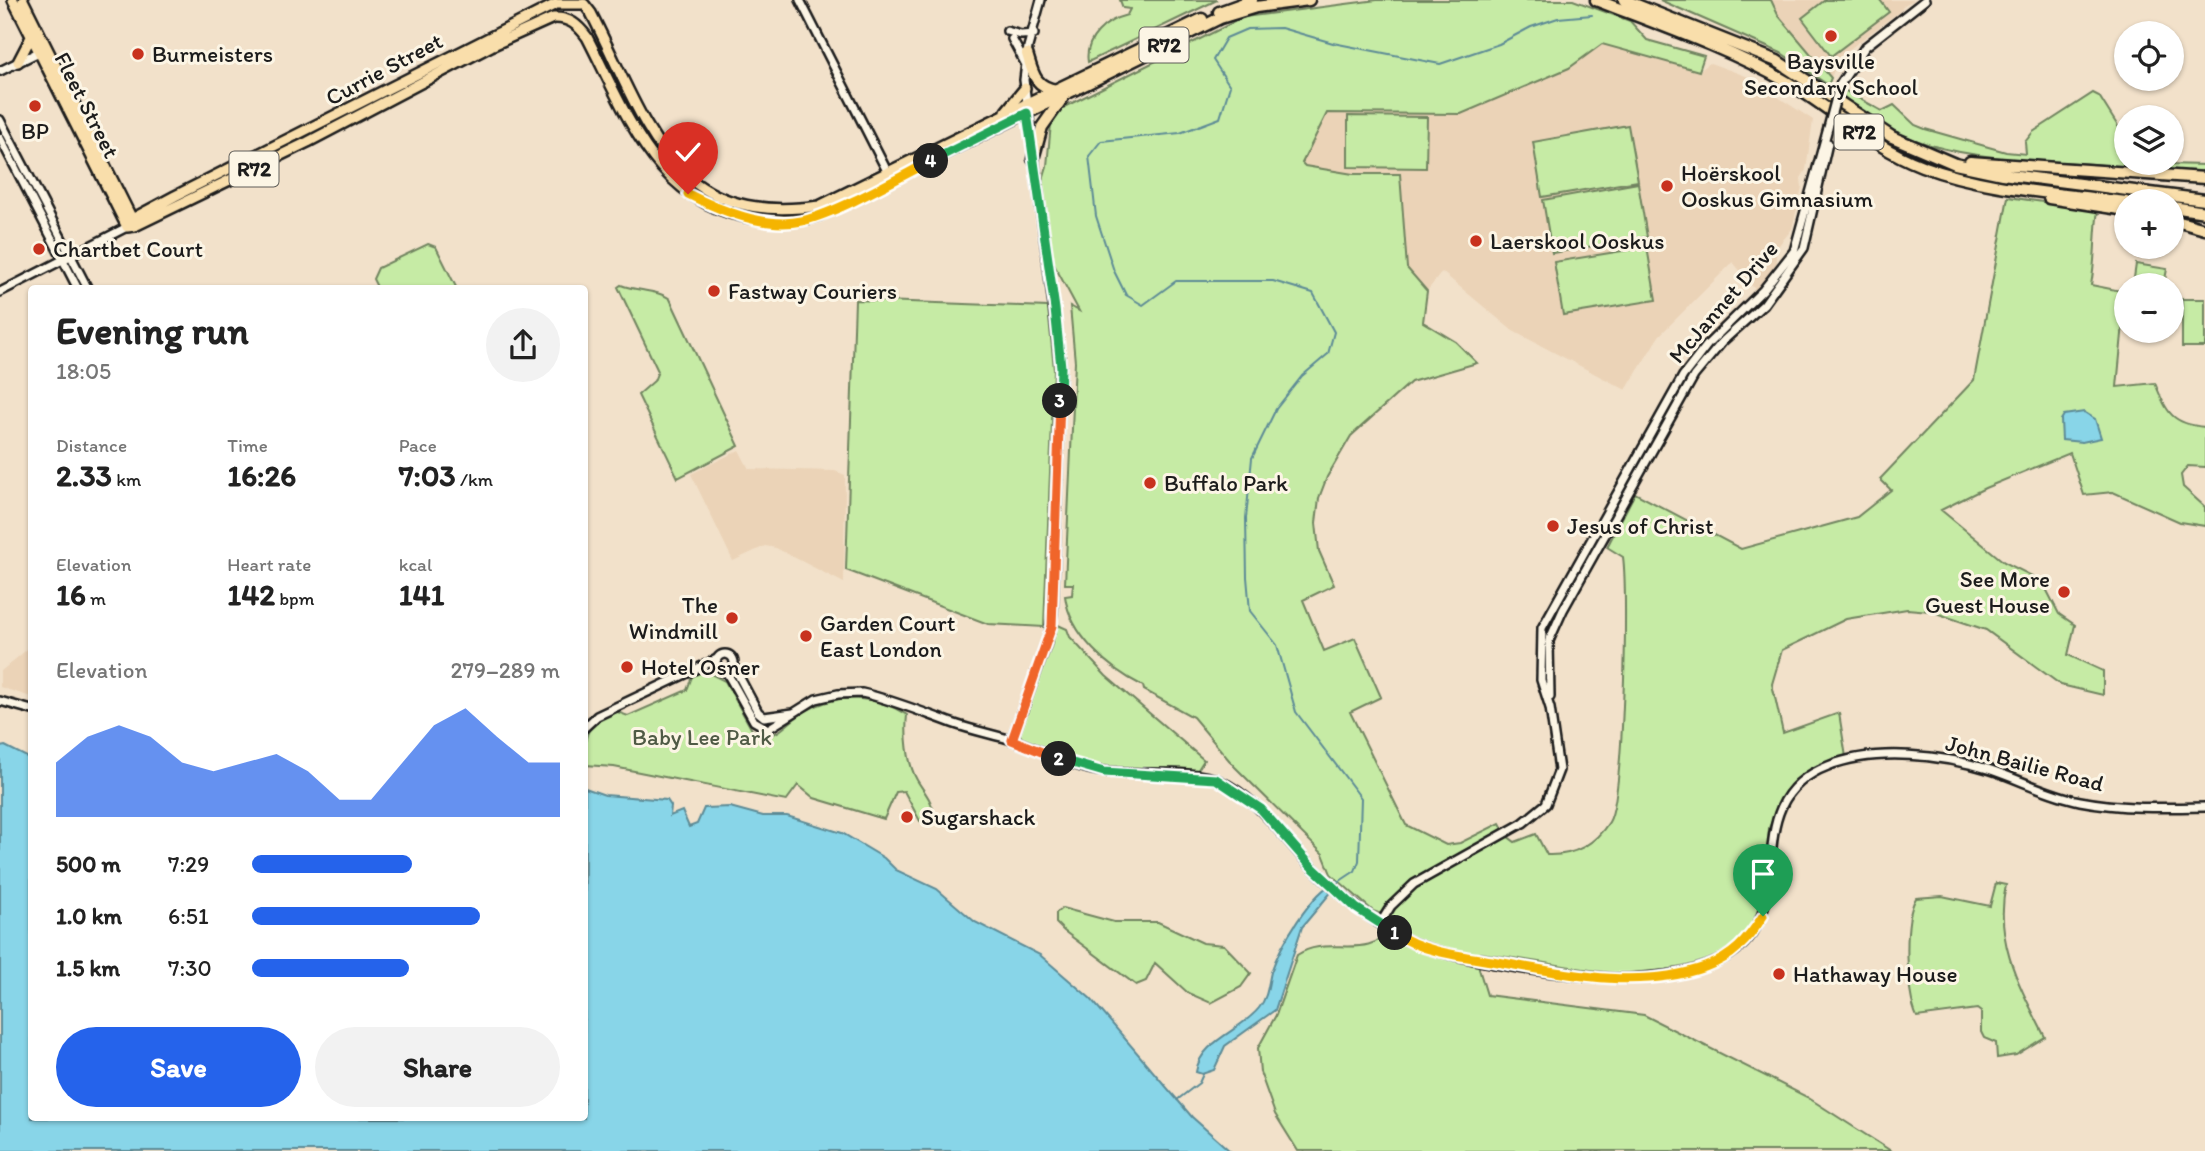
<!DOCTYPE html>
<meta charset="utf-8">
<style>
:root{--surface:#fff;--page:#f2f2f2;--text:#222;--muted:#767676;--accent:#2563eb}
body{margin:0;font-family:Itim,sans-serif;background:var(--page);color:var(--text);height:100vh;display:flex;flex-direction:column;font-size:26px;white-space:nowrap}
*{box-sizing:border-box;margin:0}
p{font-size:23px;color:var(--muted)}
.icon{flex:none;width:38px;height:38px;fill:none;stroke:currentColor;stroke-width:2;stroke-linecap:round;stroke-linejoin:round}
.map{position:relative;flex:1;overflow:hidden}
.drawer{position:absolute;left:28px;top:285px;width:560px;height:836px;display:flex;flex-direction:column;background:var(--surface);border-radius:7px;box-shadow:0 2px 5px #0004}
.drawer>*{flex:none}
.tools{position:absolute;left:2114px;top:21px;display:grid;gap:14px}
.tools a{display:grid;place-items:center;width:70px;height:70px;border-radius:50%;background:var(--surface);box-shadow:0 2px 5px #0004;font-size:35px}
.pin{position:absolute;display:grid;place-items:center;width:60px;height:60px;color:#fff;margin:-72px -30px;border-radius:50% 50% 50% 0;rotate:-45deg;box-shadow:0 0 7px #0007}
.pin .icon{rotate:45deg}
.km{position:absolute;width:35px;height:35px;margin:-18px;border-radius:50%;background:#222;color:#fff;font-size:19px;line-height:35px;text-align:center}
.round{display:grid;place-items:center;flex:none;width:74px;height:74px;border-radius:37px;background:var(--page)}
.head{display:flex;align-items:center;justify-content:space-between;height:119px;padding:0 28px}
h1{font-size:38px;font-weight:700;line-height:52px}
.figures{display:grid;grid-template-columns:repeat(3,1fr);gap:10px;height:119px;padding:7px 28px}
.figures div{display:grid;align-content:center}
.figures b{font-size:30px;font-weight:700}
.figures small{font-size:19px;font-weight:400}
.figures p{font-size:19px}
.chart{height:196px;padding:14px 28px}
.chart p{display:flex;justify-content:space-between}
.chart svg{width:100%;height:126px;margin-top:7px;fill:var(--accent);opacity:.7}
.primary-button{display:flex;gap:14px;margin-top:auto;padding:14px 28px}
.primary-button a{flex:1;height:80px;border-radius:42px;background:var(--accent);color:#fff;font-size:28px;font-weight:700;line-height:80px;text-align:center}
.primary-button a+a{background:var(--page);color:var(--text)}
ul{padding:0 28px;list-style:none;font-size:23px}
li{display:grid;grid-template-columns:112px 84px 1fr;align-items:center;height:52px}
li i{height:18px;border-radius:9px;background:var(--accent)}
.map>svg:first-child{display:block}
</style>
<div class="map">
<svg width="2205" height="1151" viewBox="0 0 2205 1151">
<rect width="100%" height="100%" fill="#f2e1ca"/>
<filter id="ink" filterUnits="userSpaceOnUse"><feTurbulence type="fractalNoise" baseFrequency=".0143" numOctaves="2"/><feDisplacementMap in="SourceGraphic" scale="14" xChannelSelector="R" yChannelSelector="G"/><feConvolveMatrix kernelMatrix="1 2 1 2 8 2 1 2 1" color-interpolation-filters="sRGB"/></filter>
<g filter="url(#ink)">
<path fill="#ebd3b7" d="M1771,0h143l-10,5 -4,6 -61,46 -8,21 -53,-63z
M1602,44l97,27 11,-8 36,13 67,44 -7,50 -5,8 1,9 -10,42 -17,21 2,12 -20,30 -24,-30 -74,74 -33,54 -113,-59 -71,-59 -15,19 -20,-23 -7,-94h-47l-48,-8 -3,-3 25,-50 134,1 108,-46z
M739,450l10,19 86,2 10,4 -1,108 -68,-35 -11,-2 -32,15 -42,-87z
M31,646v51l-31,-10v-15z"/>
<path fill="#c6eba5" stroke="#718460" stroke-width="2" d="M1120,0h97l-129,62c-4,-23 18,-42 39,-47l3,-6 -7,-1z
M1377,0h196l57,21 17,19 57,16 -5,15 -97,-27 -33,24 -108,46 -134,-1 -25,50 3,3 48,8h47l7,94 20,23 -4,31 33,20 21,21 -66,19 -60,54 -24,41 -8,21 -3,25 3,28 15,34 -31,15 21,51 31,-13 26,59 -31,15 56,113 40,20 14,-2 40,-20 7,13 8,6 21,-8 11,21c27,1 48,-11 62,-33 15,-24 19,-230 14,-265l-16,-10 28,-54 106,56 116,-32 34,-27 -11,-11 94,-99 34,-183 90,13c-4,26 -2,49 -7,75l35,7 -9,95 38,-4c12,30 17,41 50,44v40l-17,-1 -7,9 2,12 22,20v19l-25,-4 -67,-30 -29,3 -14,-42 -85,35 -44,22 63,52 38,19 17,33 16,11 -7,30 35,16v24l-42,-10 -75,-55 -56,-19 -23,-2 -61,10 -64,31 -10,34 11,49 56,-20 7,44 -33,11 -30,28 -14,32 -6,82 -21,31 -16,12 -20,10 -27,6 -63,5 -136,-21 -1,16 8,26 157,20 163,82 84,54h-593l-23,-37 -15,-42 -2,-24 18,-33 21,-60c32,-22 69,9 97,-29l-4,-9 -17,-6 -42,-37 -8,-20 -89,-88 -41,-49 -49,-27 -1,-4c-34,-17 -73,-51 -78,-90l7,-1 1,-11h-8l10,-222 -5,-56 9,5 -28,-52 -10,-73 6,-20 5,-53 192,-96z
M1660,0h111l7,15 53,63 -3,7 -47,-32z
M1825,0h55l9,12 -58,44 -29,-38z
M1844,90l38,21 12,-6 21,20 10,4 81,23 20,2 -1,-12 8,-10 60,-39 6,3 27,43v24l79,2v6c-36,3 -76,-4 -112,-7 -87,-6 -184,-3 -251,-69z
M1348,116l79,1 -1,51 -78,-1z
M1628,125l10,56 -96,16 -9,-55z
M1638,183l9,54 -95,16 -9,-53z
M428,244l8,3 21,42h-79l-5,-10 5,-11z
M1647,247l9,53 -93,15 -9,-53z
M2136,264l31,5 -3,16h-31z
M621,285c14,6 38,5 49,14l69,147 -61,32 -40,-83 16,-14 4,-10 -40,-84z
M2182,299h23v48h-23z
M855,300l193,7 6,63 -10,257 -56,-3 -142,-54z
M1058,625l9,4 3,8 36,39 98,84 -7,11 -108,-6 -67,-27 -3,-5z
M705,671l20,10 27,49 16,6c14,-3 23,-17 36,-24 33,-20 72,-17 103,3 -2,19 0,48 10,65 7,12 16,21 17,35l-10,8 -4,-2 -16,-30 -8,1 -12,27 -70,-21 -16,-13 -12,16 -172,-34 -29,-2c-1,-32 0,-39 30,-54l13,5 59,-26 6,-16z
M1996,883l10,2c-13,56 15,104 39,152l-29,18 -19,3 -1,-15 -12,-5 -3,-6v-20l-4,-3 -60,8c-11,-22 -14,-97 -1,-119l26,-2 48,10z
M1062,908l52,14h44l45,21 21,2 27,28 -10,14 -30,16 -23,-10 -33,-30 -9,18 -10,4 -72,-54 -8,-8v-10z"/>
<path fill="#88d5e8" stroke="#5d8b96" stroke-width="2" d="M2084,412l11,7 6,19 -19,4 -20,-2 -1,-20 3,-5z
M5,746l26,13 1,359h552l1,-330 20,7 62,5 4,6 -1,10 12,-5 7,16 8,-3 7,-16 26,-1 33,9h24l55,17 42,25 12,12 41,19 38,33 65,33 51,44 101,118 38,34h-1230v-404z
M1337,881l1,3 -36,43 -27,83 -50,36 -11,24 -12,4 -6,-2c4,-31 45,-41 63,-64 9,-11 9,-24 12,-36 9,-26 40,-80 66,-91z"/>
<g fill="none" stroke-linecap="round" stroke-linejoin="round">
<path stroke="#5d8b96" stroke-width="2" d="M1337,883l18,-12 4,-10 2,-63 -65,-86 -19,-67 -27,-34 -3,-34 -1,-59 6,-60 24,-49 26,-33 26,-22 6,-22 -21,-39 -40,-12h-97l-33,24 -17,-10 -12,-24 -18,-55 -7,-60 12,-15 79,-8 40,-15 10,-32 -17,-26 13,-22 21,-9 34,-1 52,15 107,21 59,-20 32,-17 27,-9 34,-3
M1177,1100l22,-17 4,-9"/>
<defs>
<path id="minor" d="M800,0l90,177
M1007,31l14,4 13,-1
M1012,39l13,24
M0,71l43,-21
M1839,86l26,-39 60,-47
M0,120l88,169
M0,138l78,151
M0,292l127,-65
M716 663a9 9 0 1 1 18 0a9 9 0 1 1-18 0Z
M734,667l24,45 6,5 29,-4
M727,673l27,48 14,8 48,-30 22,-5 24,-1c31,7 60,19 90,30 19,7 40,11 60,17 27,9 53,24 81,30 33,7 99,-2 125,10 40,18 62,54 91,84 28,28 58,54 92,73 43,24 180,43 231,41 223,-9 75,-166 196,-212 48,-19 115,-11 163,4 30,10 58,25 89,31 41,8 83,7 125,6
M1550,697l-1,-56 14,-31 131,-234 29,-35 41,-37 40,-56 24,-105
M0,701l32,9
M584,728l13,-12 120,-57
M1012,740l36,-100 5,-27 8,-246 -37,-287 4,-33 13,-47
M1381,922l10,-16 23,-22 109,-61 23,-19 13,-34 -9,-62 -9,-28 1,-52 141,-252 25,-32 55,-54 31,-39 34,-123"/>
<path id="major" d="M13,0l114,227
M23,0l110,221
M18,62l13,-25
M1006,111l19,-23
M127,227l5,-8 43,-23 381,-192h28l7,9c57,111 78,214 228,193l207,-102
M127,227l8,-1 173,-84 183,-96 62,-28c16,-1 25,7 34,19 41,79 71,172 173,182 22,2 38,3 59,-4l208,-102"/>
<path id="highway" d="M1596,0c64,25 131,48 191,82 46,27 85,65 135,84 64,24 137,27 204,36
M1624,0l153,61 115,76 63,27 47,10 203,26
M1219,12l33,-12
M1027,54c6,19 7,32 29,36
M1026,104l176,-85
M1027,113l193,-95 36,-11 53,-7
M1033,159l9,-32 22,-31
M1970,162l235,16
M2049,198l77,12
M2172,207l33,5
M2172,220l33,9"/>
</defs>
<use href="#minor" stroke="#1c1c1c" stroke-width="12"/>
<use href="#major" stroke="#1c1c1c" stroke-width="14"/>
<use href="#highway" stroke="#1c1c1c" stroke-width="15"/>
<use href="#minor" stroke="#fcf5e5" stroke-width="7"/>
<use href="#major" stroke="#f9deab" stroke-width="9"/>
<use href="#highway" stroke="#f9deab" stroke-width="10"/>
<defs>
<path id="minor-bridge" d="M1828,128l11,-42"/>
</defs>
<use href="#minor-bridge" stroke="#1c1c1c" stroke-width="12" stroke-linecap="butt"/>
<use href="#minor-bridge" stroke="#fcf5e5" stroke-width="7"/>
</g>
</g>
<g fill="none" stroke-linecap="round" stroke-linejoin="round" filter="url(#ink)">
<defs>
<path id="split-1" d="M1395,933c27,19 65,23 97,28 68,12 145,30 213,6 28,-10 43,-27 58,-51"/>
<path id="split-2" d="M1059,759l45,13 112,7 45,30 50,57 45,42 39,25"/>
<path id="split-3" d="M1059,759l-47,-19 40,-114 8,-225"/>
<path id="split-4" d="M931,161l96,-48 28,196 6,58 -1,34"/>
<path id="split-5" d="M688,194c31,16 78,35 114,27 37,-9 94,-42 129,-60"/>
</defs>
<use href="#split-1" stroke="#fff" stroke-width="14"/>
<use href="#split-2" stroke="#fff" stroke-width="14"/>
<use href="#split-3" stroke="#fff" stroke-width="14"/>
<use href="#split-4" stroke="#fff" stroke-width="14"/>
<use href="#split-5" stroke="#fff" stroke-width="14"/>
<use href="#split-1" stroke="#f5b400" stroke-width="9"/>
<use href="#split-2" stroke="#22a559" stroke-width="9"/>
<use href="#split-3" stroke="#f0652b" stroke-width="9"/>
<use href="#split-4" stroke="#22a559" stroke-width="9"/>
<use href="#split-5" stroke="#f5b400" stroke-width="9"/>
</g>
<g fill="#c8321e" stroke="#fcf5e5" stroke-width="2.5">
<circle cx="1831" cy="36" r="7"/>
<circle cx="138" cy="54" r="7"/>
<circle cx="35" cy="106" r="7"/>
<circle cx="1667" cy="186" r="7"/>
<circle cx="1476" cy="241" r="7"/>
<circle cx="39" cy="249" r="7"/>
<circle cx="714" cy="291" r="7"/>
<circle cx="1150" cy="483" r="7"/>
<circle cx="1553" cy="526" r="7"/>
<circle cx="2064" cy="592" r="7"/>
<circle cx="732" cy="618" r="7"/>
<circle cx="806" cy="636" r="7"/>
<circle cx="627" cy="667" r="7"/>
<circle cx="907" cy="817" r="7"/>
<circle cx="1779" cy="974" r="7"/>
</g>
<g text-anchor="middle" stroke-width="6" stroke-linejoin="round" paint-order="stroke">
<g fill="#fcf5e5" stroke="#5f5d58" stroke-width="2">
<rect x="1139.5" y="27.5" width="49" height="35" rx="5"/>
<rect x="1834.5" y="114.5" width="49" height="35" rx="5"/>
<rect x="229.5" y="151.5" width="49" height="35" rx="5"/>
</g>
<g font-size="21" font-weight="bold" fill="#1c1c1c">
<text x="1164" y="52">R72</text>
<text x="1859" y="139">R72</text>
<text x="254" y="176">R72</text>
</g>
<g font-size="23" fill="#1c1c1c" stroke="#fcf5e5" text-anchor="start">
<text x="152" y="62">Burmeisters</text>
<text x="1831" y="69" text-anchor="middle">Baysville<tspan x="1831" dy="26">Secondary School</tspan></text>
<text x="35" y="139" text-anchor="middle">BP</text>
<text x="1681" y="181">Hoërskool<tspan x="1681" dy="26">Ooskus Gimnasium</tspan></text>
<text x="1490" y="249">Laerskool Ooskus</text>
<text x="53" y="257">Chartbet Court</text>
<text x="728" y="299">Fastway Couriers</text>
<text x="1164" y="491">Buffalo Park</text>
<text x="1567" y="534">Jesus of Christ</text>
<text x="2050" y="587" text-anchor="end">See More<tspan x="2050" dy="26">Guest House</tspan></text>
<text x="718" y="613" text-anchor="end">The<tspan x="718" dy="26">Windmill</tspan></text>
<text x="820" y="631">Garden Court<tspan x="820" dy="26">East London</tspan></text>
<text x="641" y="675">Hotel Osner</text>
<text x="921" y="825">Sugarshack</text>
<text x="1793" y="982">Hathaway House</text>
</g>
<g font-size="23" fill="#1c1c1c" stroke="#fcf5e5">
<text transform="translate(384 69) rotate(-28)" y="8">Currie Street</text>
<text transform="translate(87 105) rotate(63)" y="8">Fleet Street</text>
<text transform="translate(1723 302) rotate(-49)" y="8">McJannet Drive</text>
<text transform="translate(2025 763) rotate(15)" y="8">John Bailie Road</text>
</g>
<g font-size="23" fill="#4f5a45" stroke="#fcf5e5">
<text x="702" y="745">Baby Lee Park</text>
</g>
</g>
</svg>
<div class="tools">
<a><svg class="icon" aria-label="locate" viewBox="0 0 24 24"><circle cx="12" cy="12" r="6"/><path d="M12 2v4M12 18v4M2 12h4M18 12h4"/></svg></a>
<a><svg class="icon" aria-label="layers" viewBox="0 0 24 24"><path d="M12 4l9 5-9 5-9-5zM3 14l9 5 9-5"/></svg></a>
<a>+</a>
<a>−</a>
</div>
<div class="pin" style="left:1763px;top:916px;background:#1e9e55"><svg class="icon" aria-label="arrive" viewBox="0 0 24 24"><path d="M6 21V4h12l-3 4 3 4H6"/></svg></div>
<div class="pin" style="left:688px;top:194px;background:#d93025"><svg class="icon" aria-label="check" viewBox="0 0 24 24"><path d="M5 12l5 5 9-10"/></svg></div>
<b class="km" style="left:1395px;top:933px">1</b>
<b class="km" style="left:1059px;top:759px">2</b>
<b class="km" style="left:1060px;top:401px">3</b>
<b class="km" style="left:931px;top:161px">4</b>
<section class="drawer">
<div class="head"><div><h1>Evening run</h1><p>18:05</p></div><a class="round"><svg class="icon" aria-label="share" viewBox="0 0 24 24"><path d="M12 15V3M7 8l5-5 5 5M5 13v7h14v-7"/></svg></a></div>
<div class="figures">
<div><p>Distance</p><b>2.33<small> km</small></b></div>
<div><p>Time</p><b>16:26</b></div>
<div><p>Pace</p><b>7:03<small> /km</small></b></div>
</div>
<div class="figures">
<div><p>Elevation</p><b>16<small> m</small></b></div>
<div><p>Heart rate</p><b>142<small> bpm</small></b></div>
<div><p>kcal</p><b>141</b></div>
</div>
<div class="chart"><p><span>Elevation</span>279–289 m</p>
<svg viewBox="0 0 160 44" preserveAspectRatio="none"><path d="M0 44V25L10 16L20 12L30 16L40 25L50 28L60 25L70 22L80 28L90 38L100 38L110 25L120 12L130 6L140 16L150 25L160 25V44z"/></svg>
</div>
<ul>
<li><b>500 m</b>7:29<i style="width:52%"></i></li>
<li><b>1.0 km</b>6:51<i style="width:74%"></i></li>
<li><b>1.5 km</b>7:30<i style="width:51%"></i></li>
</ul>
<div class="primary-button"><a>Save</a><a>Share</a></div>
</section>
</div>
